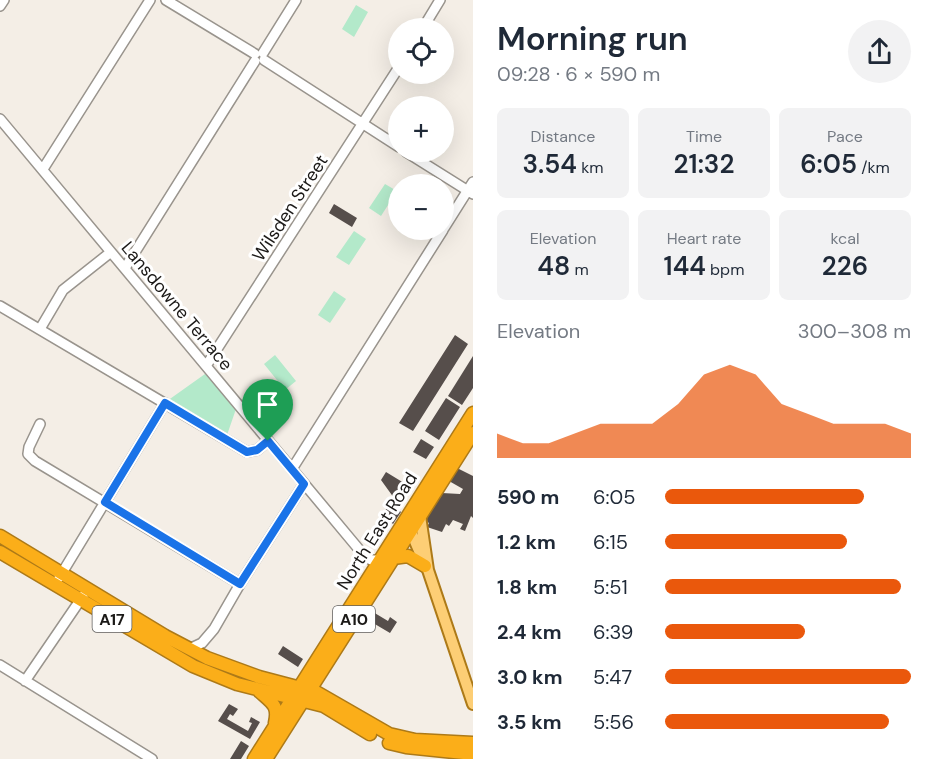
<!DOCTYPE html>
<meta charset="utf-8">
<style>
:root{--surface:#fff;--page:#f2f2f3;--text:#1f2937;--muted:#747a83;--accent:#ea580c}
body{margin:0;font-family:"DM Sans",sans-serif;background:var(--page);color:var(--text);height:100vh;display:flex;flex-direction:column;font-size:22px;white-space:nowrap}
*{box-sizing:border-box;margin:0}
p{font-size:20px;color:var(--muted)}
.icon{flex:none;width:33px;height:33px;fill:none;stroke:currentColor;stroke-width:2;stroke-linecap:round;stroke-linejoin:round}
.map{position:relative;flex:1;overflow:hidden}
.drawer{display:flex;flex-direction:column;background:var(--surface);width:462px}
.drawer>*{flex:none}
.tools{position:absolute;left:388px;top:18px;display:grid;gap:12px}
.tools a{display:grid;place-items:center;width:66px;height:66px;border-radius:50%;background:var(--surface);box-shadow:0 6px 24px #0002;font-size:30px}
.pin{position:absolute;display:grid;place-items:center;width:51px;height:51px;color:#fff;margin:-62px -26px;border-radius:50% 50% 50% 0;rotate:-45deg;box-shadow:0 0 6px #0007}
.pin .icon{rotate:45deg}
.round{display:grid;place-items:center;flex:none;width:63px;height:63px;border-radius:32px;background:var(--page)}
.head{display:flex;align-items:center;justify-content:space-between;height:102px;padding:0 24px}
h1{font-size:33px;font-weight:600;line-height:45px}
.figures{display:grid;grid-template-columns:repeat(3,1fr);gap:9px;height:102px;padding:6px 24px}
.figures div{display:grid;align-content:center;border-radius:9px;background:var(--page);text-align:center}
.figures b{font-size:26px;font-weight:600}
.figures small{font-size:16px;font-weight:400}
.figures p{font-size:16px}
.chart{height:168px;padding:12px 24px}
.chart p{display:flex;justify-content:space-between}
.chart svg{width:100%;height:108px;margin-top:6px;fill:var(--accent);opacity:.7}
ul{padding:0 24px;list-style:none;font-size:20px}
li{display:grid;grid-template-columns:96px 72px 1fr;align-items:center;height:45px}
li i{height:15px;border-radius:8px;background:var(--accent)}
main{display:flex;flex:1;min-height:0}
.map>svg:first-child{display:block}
</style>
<main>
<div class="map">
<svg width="473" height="759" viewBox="0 0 473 759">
<rect width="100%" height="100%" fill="#f4eee6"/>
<path fill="#b3e9ca" d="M356,5l12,7 -14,25 -12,-8z
M385,184l12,7 -16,25 -12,-8z
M354,231l12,8 -17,26 -13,-8z
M334,291l12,8 -16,24 -12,-8z
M275,355l21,26 -11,9 -21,-26z
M205,374l31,35 -9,26 -60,-34z"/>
<path fill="#564e4b" d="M334,204l23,14 -5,9 -23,-14z
M455,335l13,9 -55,87 -14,-8z
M473,356v32l-11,17 -14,-9z
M446,398l14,9 -21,33 -14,-9z
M421,439l13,8 -8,12 -13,-7z
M457,468l16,8v42l-2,-2 -6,15 -5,-2 3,-5 -10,-4 -4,6 -3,-2 -4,8 -15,-5 2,-4 -6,-4 19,-26 18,1 3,-5 -14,-8z
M386,472l18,11 -10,15 -13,-18z
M390,503l11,9 -8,12 -10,-10z
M373,612l15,9 2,-4 7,5 -7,11 -22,-13z
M283,646l20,13 -5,8 -20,-13z
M229,704l9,5 -5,7 -3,-2 -3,5 21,12 4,-8 -3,-1 2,-5 9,5 -10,17 -32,-18z
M241,741l8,5 -8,13h-11z"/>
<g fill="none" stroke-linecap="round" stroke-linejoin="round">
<defs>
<path id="minor" d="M166,0l89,54
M0,6l4,-6
M423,28l17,-28
M263,53l33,-53
M264,60l135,87
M0,119l362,434 9,7h9
M406,152l67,42
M43,169l107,-169
M444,228l29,-46
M125,268l130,-207
M0,306l247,146 10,-2 11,-9
M40,329l23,-39 48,-38
M206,366l193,-299
M40,424l-11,23 -1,7 7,7 205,123
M292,469l151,-239
M59,578l106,-175
M189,649l13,-6 12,-14 26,-45 64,-100
M0,665l152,94
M25,681l58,-85"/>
<path id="major" d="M420,516l8,54 45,134
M411,532l15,35"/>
<path id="highway" d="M0,536l165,100 42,22 52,19 57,15 73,42 26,6 58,3
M0,552l193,114 44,18 87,22 46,28
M393,558l15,-2 17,10
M259,691c13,12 20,14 16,32
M389,743l17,4 67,7
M254,759l219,-346
M266,759l207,-326"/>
</defs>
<use href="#minor" stroke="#99948d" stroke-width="12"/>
<use href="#major" stroke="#ad7a18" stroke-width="14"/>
<use href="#highway" stroke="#ad7a18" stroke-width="15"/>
<use href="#minor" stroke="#fff" stroke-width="9"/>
<use href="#major" stroke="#fdce75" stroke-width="10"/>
<use href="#highway" stroke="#fbae19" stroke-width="12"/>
</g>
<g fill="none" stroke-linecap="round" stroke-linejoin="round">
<defs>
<path id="route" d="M165,403l82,49 10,-2 11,-9 36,43 -64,100 -135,-82z"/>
</defs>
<use href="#route" stroke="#fff" stroke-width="12"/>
<use href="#route" stroke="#1a73e8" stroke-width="8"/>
</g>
<g text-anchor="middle" stroke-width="6" stroke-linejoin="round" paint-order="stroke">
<g fill="#fff" stroke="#5f5e5d" stroke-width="1.5">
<rect x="92.5" y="606" width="39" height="26" rx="4.5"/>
<rect x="333" y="606" width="42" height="26" rx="4.5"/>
</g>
<g font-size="16" font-weight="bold" fill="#1b1917">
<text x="112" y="625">A17</text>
<text x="354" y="625">A10</text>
</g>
<g font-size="18" fill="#1b1917" stroke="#fff">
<text transform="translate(290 208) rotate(-57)" y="6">Wilsden Street</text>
<text transform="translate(177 306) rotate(50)" y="6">Lansdowne Terrace</text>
<text transform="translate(377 531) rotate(-58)" y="6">North East Road</text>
</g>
</g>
</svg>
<div class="tools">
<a><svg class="icon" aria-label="locate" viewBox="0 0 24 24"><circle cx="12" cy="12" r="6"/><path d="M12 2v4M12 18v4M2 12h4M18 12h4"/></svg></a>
<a>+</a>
<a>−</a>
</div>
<div class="pin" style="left:268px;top:441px;background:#1e9e55"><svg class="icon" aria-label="arrive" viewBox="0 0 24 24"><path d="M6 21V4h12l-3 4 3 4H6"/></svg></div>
</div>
<section class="drawer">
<div class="head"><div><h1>Morning run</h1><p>09:28 · 6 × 590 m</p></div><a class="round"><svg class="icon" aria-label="share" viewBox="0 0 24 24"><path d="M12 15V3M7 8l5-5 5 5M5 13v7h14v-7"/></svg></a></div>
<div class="figures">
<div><p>Distance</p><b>3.54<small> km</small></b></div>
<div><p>Time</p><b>21:32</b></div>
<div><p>Pace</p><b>6:05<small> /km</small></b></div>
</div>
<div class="figures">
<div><p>Elevation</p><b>48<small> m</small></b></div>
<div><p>Heart rate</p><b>144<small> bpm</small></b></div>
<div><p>kcal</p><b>226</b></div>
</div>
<div class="chart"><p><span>Elevation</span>300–308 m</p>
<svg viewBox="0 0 160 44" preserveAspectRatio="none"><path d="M0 44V34L10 38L20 38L30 34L40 30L50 30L60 30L70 22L80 10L90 6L100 10L110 22L120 26L130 30L140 30L150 30L160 34V44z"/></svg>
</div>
<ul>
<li><b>590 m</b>6:05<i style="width:81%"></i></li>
<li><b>1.2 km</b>6:15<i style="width:74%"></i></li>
<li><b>1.8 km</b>5:51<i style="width:96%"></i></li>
<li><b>2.4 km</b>6:39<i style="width:57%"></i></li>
<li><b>3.0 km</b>5:47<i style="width:100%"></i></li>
<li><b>3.5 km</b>5:56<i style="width:91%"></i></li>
</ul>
</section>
</main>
